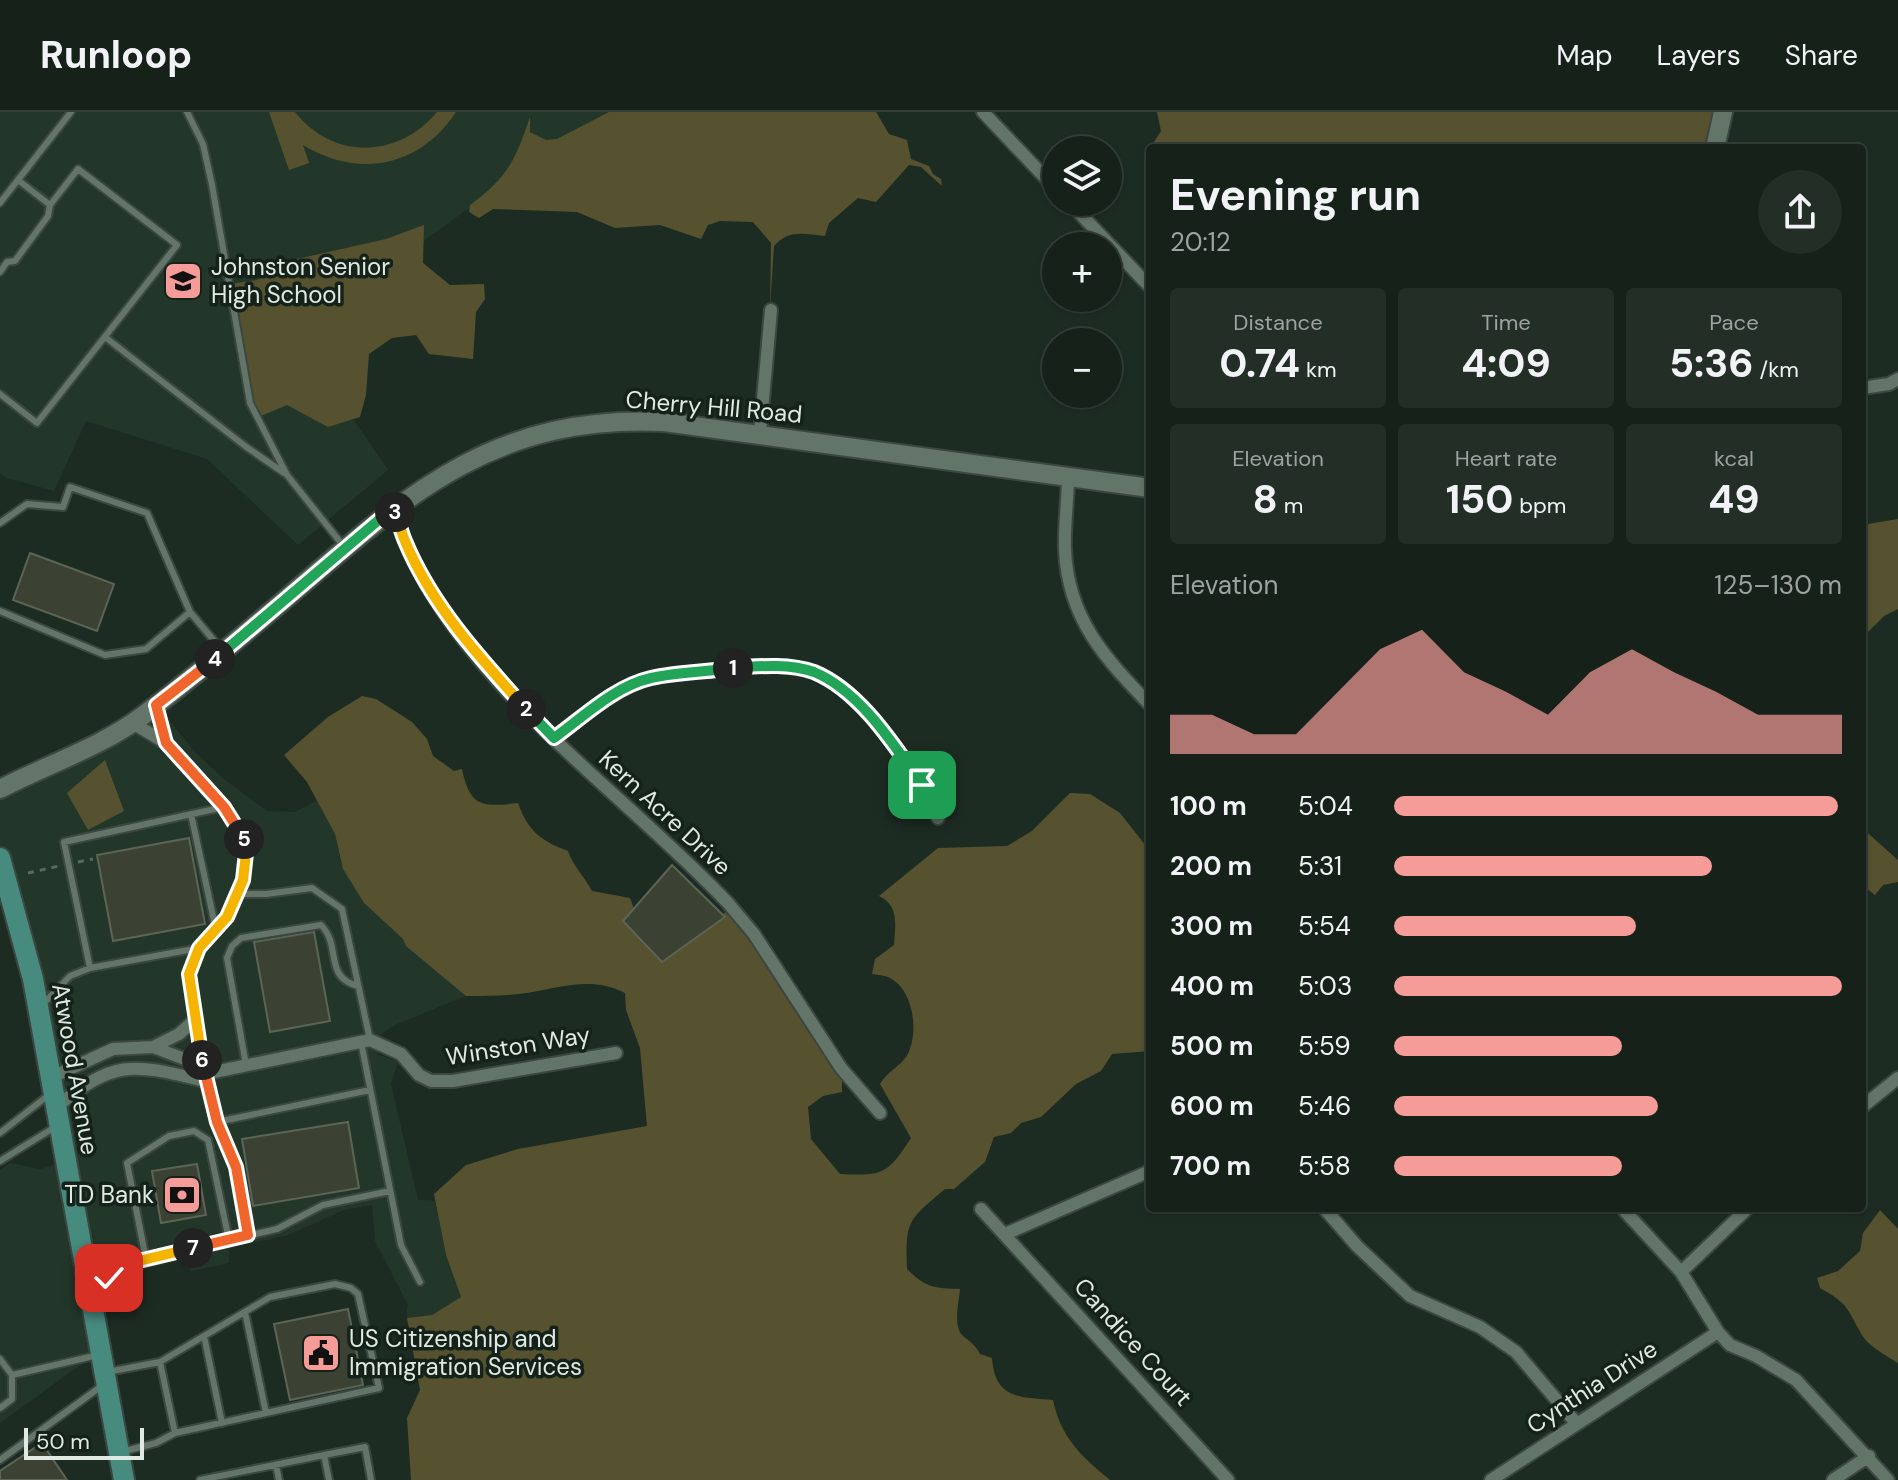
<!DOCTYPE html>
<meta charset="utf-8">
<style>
:root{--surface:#16211a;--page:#232e27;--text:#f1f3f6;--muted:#9ea3a2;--line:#353e39;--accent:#f59b98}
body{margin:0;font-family:"DM Sans",sans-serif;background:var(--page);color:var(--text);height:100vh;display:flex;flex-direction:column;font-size:30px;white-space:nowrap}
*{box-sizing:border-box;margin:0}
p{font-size:26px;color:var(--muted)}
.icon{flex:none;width:44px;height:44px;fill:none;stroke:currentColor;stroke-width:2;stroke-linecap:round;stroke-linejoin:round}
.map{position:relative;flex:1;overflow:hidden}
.drawer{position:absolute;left:1146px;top:32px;width:720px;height:1068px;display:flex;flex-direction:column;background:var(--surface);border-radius:8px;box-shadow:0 2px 6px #0004,0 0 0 2px var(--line)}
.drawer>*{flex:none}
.fabs{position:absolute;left:1042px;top:24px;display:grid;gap:16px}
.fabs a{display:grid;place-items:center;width:80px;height:80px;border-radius:50%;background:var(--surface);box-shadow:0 2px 6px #0004,0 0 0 2px var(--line);font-size:40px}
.scale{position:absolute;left:24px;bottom:20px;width:120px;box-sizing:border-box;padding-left:8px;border:4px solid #e0eae3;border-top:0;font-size:22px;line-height:28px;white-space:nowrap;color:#e0eae3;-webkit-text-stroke:6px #14221a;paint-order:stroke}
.pin{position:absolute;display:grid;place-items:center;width:68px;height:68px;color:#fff;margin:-34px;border-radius:16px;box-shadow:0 4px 12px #0006}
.km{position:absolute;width:40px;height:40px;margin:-20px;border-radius:50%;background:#222;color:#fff;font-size:22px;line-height:40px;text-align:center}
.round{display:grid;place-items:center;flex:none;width:84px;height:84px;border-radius:42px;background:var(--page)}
.overview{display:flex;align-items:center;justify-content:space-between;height:136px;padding:0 24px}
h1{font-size:44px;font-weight:700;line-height:60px}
.figures{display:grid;grid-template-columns:repeat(3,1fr);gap:12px;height:136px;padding:8px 24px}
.figures div{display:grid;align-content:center;border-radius:8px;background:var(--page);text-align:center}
.figures b{font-size:40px;font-weight:700}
.figures small{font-size:22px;font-weight:400}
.figures p{font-size:22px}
.chart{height:224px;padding:16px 24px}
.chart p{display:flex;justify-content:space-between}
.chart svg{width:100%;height:144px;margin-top:8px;fill:var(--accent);opacity:.7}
ul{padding:0 24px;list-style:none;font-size:26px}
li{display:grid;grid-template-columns:128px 96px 1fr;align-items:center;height:60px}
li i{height:20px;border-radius:10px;background:var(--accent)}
header{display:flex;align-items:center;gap:48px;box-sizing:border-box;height:112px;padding:0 40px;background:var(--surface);border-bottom:2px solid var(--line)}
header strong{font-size:38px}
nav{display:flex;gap:44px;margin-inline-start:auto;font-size:28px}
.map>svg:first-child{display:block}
</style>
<header>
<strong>Runloop</strong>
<nav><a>Map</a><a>Layers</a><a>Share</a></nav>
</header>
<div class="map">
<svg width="1898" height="1368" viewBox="0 0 1898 1368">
<rect width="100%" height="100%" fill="#1d2c23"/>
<path fill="#22372a" d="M0,0h690l-120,23 -275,199 93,136 -90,75 -91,-86 -121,-38 -32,70 -47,-13 -7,-5z
M158,595l38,46 29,27 42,31 28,1 22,-11 18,33 6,29 23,40 39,36 3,7 60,50 -69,28 -16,10 -4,20 21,8 -7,22 27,116 17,1 11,54 15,42 -29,18 -25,3v-10l2,-1 -34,-66 -3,-36 -28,5 -56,25 -59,13v15l-38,8 -2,-11 -4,-1 -96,24 12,67 -101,73v-253l10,-7 30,6 25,-7 -65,-309v-65z"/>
<path fill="#56522f" d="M269,0h26c38,48 103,47 142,0h19c-36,55 -98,67 -153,33l6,18 -20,7z
M609,0h267l13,22 18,6 4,19 18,7 4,8 8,5 1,7 -21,-19 -12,-2 -33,37 -18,-4 -29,25 -4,13c-21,-2 -36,-7 -51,10l-4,63 1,-66 -18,-21 -33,-1 -12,4 -7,14 -41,-14 -45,3 -38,-16 -84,-3 -14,9 -10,-6 1,-7c38,-28 45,-44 60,-88v15l16,8 11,-1z
M1157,0h568l-9,36h-562l-2,-3 9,-14z
M424,113l-1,38 27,22 34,-1 1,15 -9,13 -3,47 -44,-5 -13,-19 -24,3 -23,16 -3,41 -6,22 -32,10 -41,-22 -31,13 -8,-13 -18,-121 27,-4 40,-21 89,-20z
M1898,407v90l-14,7 -22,22v-113z
M362,584l14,3 36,23 15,17 6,17 21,15 8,-2c8,39 21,38 56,34 10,28 23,38 50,48 5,15 16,25 24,40l38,7 7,19 59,21 35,-31 59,83 28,55 24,29v18l-19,4 -15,11 3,32 29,35c43,2 47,1 71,-36l-31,-54c7,-12 19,-17 26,-27 14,-22 8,-67 -16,-79 -5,-3 -13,-3 -18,-4l3,-15 19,-14c1,-19 6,-39 -15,-49l59,-48 69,-2 25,-15 38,-38 20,1 30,19 30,38v200l-38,3 -11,17 -25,13 -35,33 -20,6 -10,10 -17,4 -9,25 -31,27h-9c-36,31 -40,30 -38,80 19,19 27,19 53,20 -1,12 -7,36 2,46 8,7 12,8 18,19l12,4c3,41 27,39 61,42 8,38 28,56 57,80h-699l-4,-62 13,-28 -13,-72 25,-3 29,-18 -15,-42 -12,-61 32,-29 52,-16 129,-23 -7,-78 -14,-38 -1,-17c-36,-19 -70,-3 -107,1 -17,2 -35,2 -52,2l-60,-50 -3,-7 -39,-36 -21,-34 -8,-35 -28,-52 -23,-27 44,-38z
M105,648l19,51 -36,19 -21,-37z
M1862,716l36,32v22l-15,3 -8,10 -13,-10z
M1880,1098l18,19v134c-11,-7 -30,-17 -36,-28 -15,-26 -13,-31 -42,-47l-3,-10 21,-7 22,-20 3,-18z"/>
<path fill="#3b4234" stroke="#5c6455" stroke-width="2" d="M30,441l84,31 -17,47 -84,-31z
M189,726l16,86 -92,17 -16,-86z
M672,753l53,52 -63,45 -39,-41z
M314,820l16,89 -60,11 -16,-90z
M348,1010l11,66 -106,18 -11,-67z
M197,1052l9,51 -45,8 -9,-52z
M348,1197l15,76 -73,15 -16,-76z
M42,1331l25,37h-67v-9z"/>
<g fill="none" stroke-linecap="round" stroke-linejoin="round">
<defs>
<path id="service" d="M187,0l16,32 9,41 38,218 37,72 58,73
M0,91l71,-91
M0,160l7,-10 8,-1 33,-45 2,-11
M105,225l140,109 39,27
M0,282l37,29 140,-178 -99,-76 -28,36 -32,-25
M0,411l27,-19 36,3 7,-20 77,26 43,99 -44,37 -41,6 -105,-44
M190,500l31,37
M191,702l25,116
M237,782h29l46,-6 30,21 28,131
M199,836l-109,20 -26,-126 160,-35
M44,891l26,-27 20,-8
M361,930l40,203 19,37
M246,953l-19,-107 5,-12 9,-8 80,-13c21,21 2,52 37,61
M205,969l12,41 19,45 12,68
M217,1010l153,-32
M0,1021l50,-39
M0,1049l55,-34
M146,1147l-19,-96 42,-27 25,-5 14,9 21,100
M96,1180l19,-22 11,-6 151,-35 46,-24 67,-14
M245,1200l21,101
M204,1224l18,87
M0,1247l12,16 86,-20
M160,1250l15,71
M107,1260l53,-10 110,-65 65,-13 16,4 7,6 21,94 -204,45 -19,10 -35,9
M0,1296l12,-9v-24
M324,1343l41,-8 6,33
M0,1348l103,-75
M276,1353l3,15
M200,1368l124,-25 5,25"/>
<path id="minor" d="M983,0l73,77
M1069,90l81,85
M1862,276l27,-4 9,-5
M760,321l11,-123
M1068,363c0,25 -4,50 -3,75 3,69 40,108 85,155
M394,395c4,12 6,24 11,35 64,148 215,247 323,361l26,31 87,134 39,45
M156,593l10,38
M554,626c28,-21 59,-48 93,-59 22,-6 45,-5 67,-9 31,-4 67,-8 98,2 55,18 100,99 126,146
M153,935l50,19
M204,962l166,-34 31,14 18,21 12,6h22l163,-28
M52,965l61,-28 40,-2 26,-13 17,-15
M56,995c60,-49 77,-43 149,-26l-16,-107 10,-26 28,-31 16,-37 4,-36 -23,-37 -58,-64 -35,-21
M1862,995l36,-29
M1324,1096l33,38 53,50 70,31 36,25 61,72
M1622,1096l59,64 37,60 12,13 26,11 40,24 92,100
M981,1097l247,271
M1005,1122l145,-63
M1681,1160l67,-64
M1491,1368l227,-148
M1833,1368l36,-24"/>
<path id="secondary" d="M1715,36l8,-36
M0,677c48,-25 102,-42 145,-75 52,-40 101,-81 151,-124 116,-100 204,-176 368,-168l486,66"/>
<path id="primary" d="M0,746l33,121 91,501"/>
</defs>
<use href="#service" stroke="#3b4740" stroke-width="10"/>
<use href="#minor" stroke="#3b4740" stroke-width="16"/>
<use href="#secondary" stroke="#3b4740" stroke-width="22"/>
<use href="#primary" stroke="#3b4740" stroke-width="24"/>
<path stroke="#5b6960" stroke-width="3" stroke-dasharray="6 6" stroke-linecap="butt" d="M78,750l15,-3
M28,761l31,-7"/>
<use href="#service" stroke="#637469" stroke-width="6"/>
<use href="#minor" stroke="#637469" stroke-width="12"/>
<use href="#secondary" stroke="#637469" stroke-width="18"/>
<use href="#primary" stroke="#478b7f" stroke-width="20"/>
</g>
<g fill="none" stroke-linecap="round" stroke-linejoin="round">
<defs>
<path id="split-1" d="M733,556c26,-2 57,-5 81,4 46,19 80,73 108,113"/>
<path id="split-2" d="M526,597l28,29c29,-21 61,-52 97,-60 27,-6 55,-6 82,-10"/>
<path id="split-3" d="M395,400c4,9 6,20 10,29 27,65 75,117 121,168"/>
<path id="split-4" d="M215,547l179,-152 1,5"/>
<path id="split-5" d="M215,547l-59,46 10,38 58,64 20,32"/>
<path id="split-6" d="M202,948l-13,-86 10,-26 28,-31 16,-37 4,-36 -3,-5"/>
<path id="split-7" d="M193,1136l55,-13 -12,-68 -19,-45 -15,-62"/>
<path id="split-8" d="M109,1166l17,-14 67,-16"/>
</defs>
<use href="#split-1" stroke="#fff" stroke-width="16"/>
<use href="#split-2" stroke="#fff" stroke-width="16"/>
<use href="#split-3" stroke="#fff" stroke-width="16"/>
<use href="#split-4" stroke="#fff" stroke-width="16"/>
<use href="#split-5" stroke="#fff" stroke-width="16"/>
<use href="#split-6" stroke="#fff" stroke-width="16"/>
<use href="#split-7" stroke="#fff" stroke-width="16"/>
<use href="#split-8" stroke="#fff" stroke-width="16"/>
<use href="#split-1" stroke="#22a559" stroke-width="10"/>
<use href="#split-2" stroke="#22a559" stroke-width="10"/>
<use href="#split-3" stroke="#f5b400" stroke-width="10"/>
<use href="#split-4" stroke="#22a559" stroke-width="10"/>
<use href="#split-5" stroke="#f0652b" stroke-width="10"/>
<use href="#split-6" stroke="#f5b400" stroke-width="10"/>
<use href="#split-7" stroke="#f0652b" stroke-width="10"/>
<use href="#split-8" stroke="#f5b400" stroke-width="10"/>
</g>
<defs>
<symbol id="school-square" viewBox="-11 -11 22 22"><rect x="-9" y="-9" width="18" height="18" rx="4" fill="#f59b98" stroke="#14221a"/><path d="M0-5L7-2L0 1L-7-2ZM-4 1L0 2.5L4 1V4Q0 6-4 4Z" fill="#111"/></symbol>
<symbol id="bank-square" viewBox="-11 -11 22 22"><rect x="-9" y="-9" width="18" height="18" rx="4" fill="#f59b98" stroke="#14221a"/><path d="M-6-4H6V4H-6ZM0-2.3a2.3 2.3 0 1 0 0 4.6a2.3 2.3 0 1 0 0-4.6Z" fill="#111"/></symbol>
<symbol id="civic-square" viewBox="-11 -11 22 22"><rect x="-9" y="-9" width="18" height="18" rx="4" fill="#f59b98" stroke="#14221a"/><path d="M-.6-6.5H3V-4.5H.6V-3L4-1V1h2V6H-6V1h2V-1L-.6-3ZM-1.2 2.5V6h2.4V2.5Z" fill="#111"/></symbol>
</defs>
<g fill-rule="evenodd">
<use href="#school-square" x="161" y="147" width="44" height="44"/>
<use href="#bank-square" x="160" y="1061" width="44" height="44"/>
<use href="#civic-square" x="299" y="1219" width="44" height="44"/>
</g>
<g text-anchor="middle" stroke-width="7" stroke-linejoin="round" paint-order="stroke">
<g font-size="24" fill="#e0eae3" stroke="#14221a" text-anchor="start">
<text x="211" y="163">Johnston Senior<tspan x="211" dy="28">High School</tspan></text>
<text x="154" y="1091" text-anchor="end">TD Bank</text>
<text x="349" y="1235">US Citizenship and<tspan x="349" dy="28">Immigration Services</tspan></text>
</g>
<g font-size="24" fill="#e0eae3" stroke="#14221a">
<text transform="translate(714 295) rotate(5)" y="8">Cherry Hill Road</text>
<text transform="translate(665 701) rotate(43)" y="8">Kern Acre Drive</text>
<text transform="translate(518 934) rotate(-9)" y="8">Winston Way</text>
<text transform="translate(75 957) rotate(80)" y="8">Atwood Avenue</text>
<text transform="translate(1133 1230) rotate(48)" y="8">Candice Court</text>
<text transform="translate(1592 1275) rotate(-33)" y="8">Cynthia Drive</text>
</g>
</g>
</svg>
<div class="fabs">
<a><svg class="icon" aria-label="layers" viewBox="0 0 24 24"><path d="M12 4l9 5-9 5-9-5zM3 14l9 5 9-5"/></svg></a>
<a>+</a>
<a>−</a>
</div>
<div class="scale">50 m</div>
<div class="pin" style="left:922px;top:673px;background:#1e9e55"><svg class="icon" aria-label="arrive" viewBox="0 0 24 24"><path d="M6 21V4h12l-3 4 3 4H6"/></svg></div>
<div class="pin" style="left:109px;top:1166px;background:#d93025"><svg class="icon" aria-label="check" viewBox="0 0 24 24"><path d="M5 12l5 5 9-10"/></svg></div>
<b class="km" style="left:733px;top:556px">1</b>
<b class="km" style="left:526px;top:597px">2</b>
<b class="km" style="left:395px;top:400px">3</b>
<b class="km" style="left:215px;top:547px">4</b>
<b class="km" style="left:244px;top:727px">5</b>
<b class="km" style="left:202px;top:948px">6</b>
<b class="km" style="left:193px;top:1136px">7</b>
<section class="drawer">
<div class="overview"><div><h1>Evening run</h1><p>20:12</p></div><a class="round"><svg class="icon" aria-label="share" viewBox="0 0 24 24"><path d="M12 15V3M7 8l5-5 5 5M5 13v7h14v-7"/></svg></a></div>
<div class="figures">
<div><p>Distance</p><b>0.74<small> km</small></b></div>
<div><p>Time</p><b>4:09</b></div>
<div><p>Pace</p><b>5:36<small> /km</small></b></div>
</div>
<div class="figures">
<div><p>Elevation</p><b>8<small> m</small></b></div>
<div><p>Heart rate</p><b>150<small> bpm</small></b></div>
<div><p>kcal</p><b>49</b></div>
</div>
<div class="chart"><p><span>Elevation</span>125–130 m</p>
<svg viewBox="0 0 160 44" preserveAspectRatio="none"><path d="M0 44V32L10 32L20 38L30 38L40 25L50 12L60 6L70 19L80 25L90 32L100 19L110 12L120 19L130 25L140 32L150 32L160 32V44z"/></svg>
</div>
<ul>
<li><b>100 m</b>5:04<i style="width:99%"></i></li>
<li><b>200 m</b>5:31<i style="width:71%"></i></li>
<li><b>300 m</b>5:54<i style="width:54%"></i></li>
<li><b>400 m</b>5:03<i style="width:100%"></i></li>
<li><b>500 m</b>5:59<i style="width:51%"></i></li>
<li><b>600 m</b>5:46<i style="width:59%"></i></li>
<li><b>700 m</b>5:58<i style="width:51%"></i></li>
</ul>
</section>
</div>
